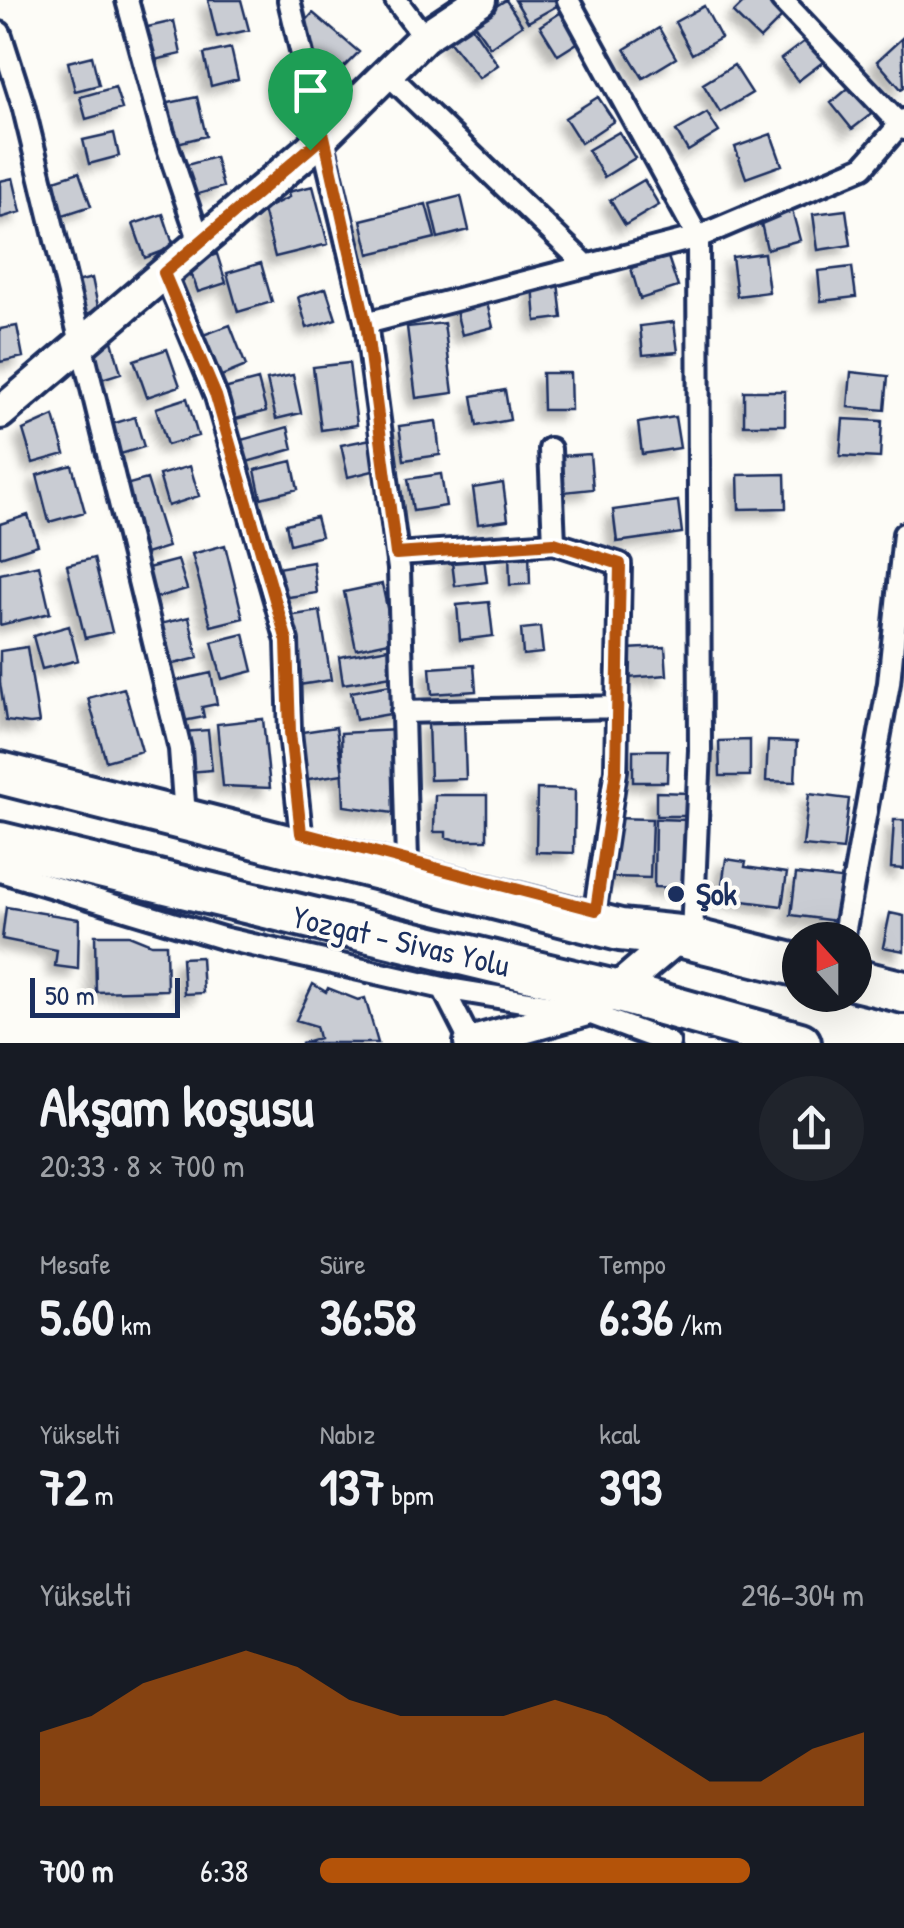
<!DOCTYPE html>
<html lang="tr">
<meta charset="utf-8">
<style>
:root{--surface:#171b24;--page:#20242c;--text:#f1f3f6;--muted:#9ea1a6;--accent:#b45309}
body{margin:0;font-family:"Patrick Hand",sans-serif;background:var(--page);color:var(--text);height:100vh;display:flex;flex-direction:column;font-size:38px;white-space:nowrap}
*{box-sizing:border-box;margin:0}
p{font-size:32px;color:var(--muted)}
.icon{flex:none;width:55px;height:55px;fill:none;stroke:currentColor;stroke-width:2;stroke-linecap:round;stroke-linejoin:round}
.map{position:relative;height:1043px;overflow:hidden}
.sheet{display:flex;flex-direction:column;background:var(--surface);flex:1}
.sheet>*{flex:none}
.needle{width:65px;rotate:339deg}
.tools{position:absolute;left:782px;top:922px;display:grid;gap:20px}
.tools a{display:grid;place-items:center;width:90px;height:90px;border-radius:50%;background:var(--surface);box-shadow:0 10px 40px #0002;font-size:50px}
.scale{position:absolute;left:30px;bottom:25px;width:150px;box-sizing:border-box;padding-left:10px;border:5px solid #1b2f5e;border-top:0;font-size:28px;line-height:35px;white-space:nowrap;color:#1b2f5e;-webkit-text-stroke:8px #fdfcf7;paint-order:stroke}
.pin{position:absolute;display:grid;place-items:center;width:85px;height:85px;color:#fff;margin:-102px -42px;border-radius:50% 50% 50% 0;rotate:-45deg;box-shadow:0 0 10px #0007}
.pin .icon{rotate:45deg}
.round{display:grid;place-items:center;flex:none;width:105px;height:105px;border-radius:52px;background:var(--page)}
.head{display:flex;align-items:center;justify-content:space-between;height:170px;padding:0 40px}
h1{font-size:55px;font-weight:700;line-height:75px}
.figures{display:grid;grid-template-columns:repeat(3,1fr);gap:15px;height:170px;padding:10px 40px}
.figures div{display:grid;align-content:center}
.figures b{font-size:50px;font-weight:700}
.figures small{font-size:28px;font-weight:400}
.figures p{font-size:28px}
.chart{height:280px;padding:20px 40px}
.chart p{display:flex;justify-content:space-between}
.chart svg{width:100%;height:180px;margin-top:10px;fill:var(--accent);opacity:.7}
ul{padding:0 40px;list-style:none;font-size:32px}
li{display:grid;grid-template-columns:160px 120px 1fr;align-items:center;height:75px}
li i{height:25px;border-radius:12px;background:var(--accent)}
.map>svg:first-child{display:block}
</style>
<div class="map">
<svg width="904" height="1043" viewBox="0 0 904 1043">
<defs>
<filter id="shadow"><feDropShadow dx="-8" dy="8" stdDeviation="5" flood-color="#0004"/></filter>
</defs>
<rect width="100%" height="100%" fill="#fdfcf7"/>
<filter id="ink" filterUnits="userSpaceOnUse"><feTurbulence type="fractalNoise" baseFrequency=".01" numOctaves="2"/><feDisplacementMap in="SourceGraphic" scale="20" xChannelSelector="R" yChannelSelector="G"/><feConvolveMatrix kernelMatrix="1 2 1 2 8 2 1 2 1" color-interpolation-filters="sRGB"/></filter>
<g filter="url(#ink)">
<path fill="#c9ccd3" stroke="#1b2f5e" stroke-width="2.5" filter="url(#shadow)" d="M208,0h33l8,30 -32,7z
M506,0l16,25 -32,22 -18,-26z
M515,0h42l3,4 -32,18z
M746,0h20l17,16 -23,23 -27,-26z
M704,6l17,32 -29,16 -17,-32z
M566,9l19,29 -27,17 -18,-29z
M313,13l46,39 -26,26 -25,-20 -3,-36z
M174,21l7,33 -35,8 -7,-33z
M470,24l28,41 -19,13 -31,-39z
M659,28l17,30 -33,20 -18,-29z
M902,38l2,49 -3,2 -24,-28z
M806,40l17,22 -25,19 -17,-22z
M231,48l7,31 -27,7 -7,-32z
M92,56l7,29 -24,6 -7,-29z
M734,65l18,28 -32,19 -17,-28z
M852,85l22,27 -22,17 -21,-26z
M115,87l7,22 -36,10 -6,-22z
M197,97l9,39 -33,8 -9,-40z
M598,97l16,24 -33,22 -16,-25z
M707,113l12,19 -31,19 -12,-20z
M619,132l16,26 -31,19 -16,-27z
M114,133l5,23 -30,8 -6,-24z
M771,134l11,31 -36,13 -11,-31z
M215,157l8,30 -32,9 -8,-30z
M79,172l12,34 -34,11 -12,-34z
M13,178l8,34 -21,6v-37z
M644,180l15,25 -34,20 -15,-25z
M313,186l15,58 -53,13 -12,-47 26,-13 -1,-5z
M461,196l8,34 -31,8 -8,-34z
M426,204l9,34 -66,16 -8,-34z
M792,210l8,30 -33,9 -7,-30z
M846,210l5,35 -33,5 -5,-36z
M163,214l11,33 -29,11 -12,-34z
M764,253l5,39 -32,4 -5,-39z
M217,254l9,29 -28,9 -10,-28z
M668,257l10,30 -38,12 -9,-31z
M261,263l11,39 -34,10 -11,-39z
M852,267l4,30 -35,4 -3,-30z
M92,278l7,33 -20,4 -6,-32z
M558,282l4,36 -26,3 -3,-36z
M326,288l10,31 -29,9 -9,-31z
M485,295l8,32 -31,8 -8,-32z
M674,322l4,30 -35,3 -3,-29z
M444,323l9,70 -37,5 -9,-71z
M230,325l16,41 -27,11 -16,-42z
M17,326l6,31 -23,5v-33z
M112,341l9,32 -29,9 -10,-32z
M167,349l13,37 -33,11 -13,-37z
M349,363l8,62 -36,5 -8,-63z
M851,372l37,4 -3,34 -37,-3z
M542,373h28l1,37h-28z
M293,375l8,38 -25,6 -9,-39z
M258,380l8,31 -34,9 -8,-31z
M505,390l5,30 -33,6 -5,-30z
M744,391h41v34h-41z
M187,398l11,38 -31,9 -11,-37z
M54,416l11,38 -32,9 -10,-33z
M135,417l9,30 -30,9 -9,-30z
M675,417l5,31 -38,6 -4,-31z
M843,419l39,2 -2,37 -40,-2z
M436,421l4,34 -36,5 -5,-34z
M288,427l5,22 -46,13 -6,-22z
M371,439l6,31 -29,7 -7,-32z
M590,454l3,35 -29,3 -3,-36z
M292,461l6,28 -37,9 -6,-28z
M72,465l13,47 -36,10 -12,-47z
M190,466l9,30 -31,10 -9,-31z
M441,474l5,32 -33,5 -5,-32z
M785,474l1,34 -47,1 -1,-34z
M147,479l21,68 -29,9 -21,-69z
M503,483l5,37 -30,4 -5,-36z
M678,501l4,32 -65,9 -4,-32z
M28,515l10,30 -38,12v-33z
M316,517l5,19 -31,8 -4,-20z
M225,545l18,73 -32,8 -19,-72z
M483,550l4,32 -32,4 -4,-32z
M529,551l1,33 -20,1 -1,-33z
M94,558l18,74 -27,6 -18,-73z
M178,560l9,29 -35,10 -8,-30z
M313,562l4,31 -36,5 -4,-30z
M39,565l11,48 -50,12v-51z
M382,584l12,57 -38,8 -12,-57z
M489,602l4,34 -33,4 -3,-35z
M320,611l11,69 -32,5 -11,-69z
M189,617l9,41 -29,7 -9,-41z
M69,626l9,34 -36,9 -9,-33z
M540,627l3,26 -20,2 -2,-26z
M244,634l9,37 -31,8 -10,-37z
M27,647l12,76 -9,1 -24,-3 -6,-38v-32z
M394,647l4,28 -55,9 -4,-27z
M665,647l2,28 -39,3 -2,-29z
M474,665l2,26 -44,3 -2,-26z
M211,673l6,31 -15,3 2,10 -26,5 -8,-40z
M396,684l5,28 -45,8 -5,-28z
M124,688l18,63 -36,10 -18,-63z
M263,719l7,69 -47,-2 -6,-62z
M464,720l2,59 -36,1 -2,-58z
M336,727l7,47 -41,6 -7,-47z
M208,730l4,40 -25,2 -4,-40z
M397,730l3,84 -56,-8 -3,-73z
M750,740v36h-30l-1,-35z
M768,741l29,1 -2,40 -29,-1z
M633,750h35l-1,32h-34z
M537,789l38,1 -1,63 -38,-1z
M656,792l33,1v23h-33z
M809,794l40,5 -6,51 -40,-4z
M435,795h52v45h-31l-10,-3v-5h-12z
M611,818l41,1 -2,59 -40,-1z
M655,819l33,1 -2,68 -32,-1z
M894,820h10v49l-13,-1z
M726,859l20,3 -1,5 42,6 -5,33 -62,-8z
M796,874l53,6 -5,42 -53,-7z
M6,907l73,12 -1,50 -23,-3 2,-16 -55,-11z
M890,913l14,3v35l-21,-4z
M95,935h34l22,9h15l1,46 -71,2z
M201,957l2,36 -19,1 -2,-36z
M313,984l13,8 2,-4 30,12 7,-2 13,45h-77l18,-5 -3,-12 -20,-6z"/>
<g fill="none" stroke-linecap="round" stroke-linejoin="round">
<defs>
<path id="street" d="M127,0l36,133 37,109
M289,0l77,323 33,246 8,292
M396,0l28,37
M568,0l130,237 2,513 -8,185 -10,1
M782,0l122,129
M0,33l23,72 157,644 4,54
M387,73l200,193
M165,273l51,123 71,245 3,91 11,101
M366,323l332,-86 165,-70 41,-47
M550,449l4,94
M397,554l157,-11 66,21 -4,206 -23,153
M402,712l216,-5
M0,871l222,67 221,50 140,23 86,32
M843,940l46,-257 15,-149
M443,988l28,55"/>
<path id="secondary" d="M0,413l309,-263 115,-113 56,-37
M470,1043l113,-32 32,-20 64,-55"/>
<path id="highway" d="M0,773l620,157 59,6 121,30
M0,843l615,148 185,52
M855,980l49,12"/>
</defs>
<use href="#street" stroke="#1b2f5e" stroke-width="28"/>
<use href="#secondary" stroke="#1b2f5e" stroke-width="38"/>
<use href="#highway" stroke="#1b2f5e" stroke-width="48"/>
<use href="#street" stroke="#fdfcf7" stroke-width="20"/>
<use href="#secondary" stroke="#fdfcf7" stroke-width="30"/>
<use href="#highway" stroke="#fdfcf7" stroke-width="40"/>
</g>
</g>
<g fill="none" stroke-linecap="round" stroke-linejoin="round" filter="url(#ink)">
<defs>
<path id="route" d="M324,136l42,188 30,230 158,-11 66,21 -4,206 -20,140 -295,-77 -11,-101 -3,-91 -71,-245 -52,-123z"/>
</defs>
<use href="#route" stroke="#fff" stroke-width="20"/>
<use href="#route" stroke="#b45309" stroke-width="12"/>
</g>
<circle fill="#1b2f5e" stroke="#fdfcf7" stroke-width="4" cx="676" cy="894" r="10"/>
<g text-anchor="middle" stroke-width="8" stroke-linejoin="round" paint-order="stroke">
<g font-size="32" font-weight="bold" fill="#1b2f5e" stroke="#fdfcf7" text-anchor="start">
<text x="696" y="905">Şok</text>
</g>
<g font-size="32" fill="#1b2f5e" stroke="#fdfcf7">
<text transform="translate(401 941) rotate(13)" y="11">Yozgat - Sivas Yolu</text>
</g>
</g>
</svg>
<div class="tools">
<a><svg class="needle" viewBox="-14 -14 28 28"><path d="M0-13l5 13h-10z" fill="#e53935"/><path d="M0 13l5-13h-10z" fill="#9ea1a6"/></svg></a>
</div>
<div class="scale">50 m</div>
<div class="pin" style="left:310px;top:150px;background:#1e9e55"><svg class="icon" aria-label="arrive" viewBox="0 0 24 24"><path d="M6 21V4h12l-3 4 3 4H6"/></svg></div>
</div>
<section class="sheet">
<div class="head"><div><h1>Akşam koşusu</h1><p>20:33 · 8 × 700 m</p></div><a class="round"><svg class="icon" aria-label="share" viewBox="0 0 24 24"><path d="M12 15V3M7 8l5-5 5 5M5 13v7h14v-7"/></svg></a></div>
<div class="figures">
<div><p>Mesafe</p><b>5.60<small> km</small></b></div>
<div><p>Süre</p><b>36:58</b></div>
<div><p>Tempo</p><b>6:36<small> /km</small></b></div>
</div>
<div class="figures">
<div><p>Yükselti</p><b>72<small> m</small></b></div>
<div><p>Nabız</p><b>137<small> bpm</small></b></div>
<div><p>kcal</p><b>393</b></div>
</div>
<div class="chart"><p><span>Yükselti</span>296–304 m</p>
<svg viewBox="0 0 160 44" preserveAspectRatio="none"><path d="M0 44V26L10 22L20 14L30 10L40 6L50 10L60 18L70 22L80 22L90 22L100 18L110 22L120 30L130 38L140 38L150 30L160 26V44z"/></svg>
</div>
<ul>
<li><b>700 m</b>6:38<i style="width:79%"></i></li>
</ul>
</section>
